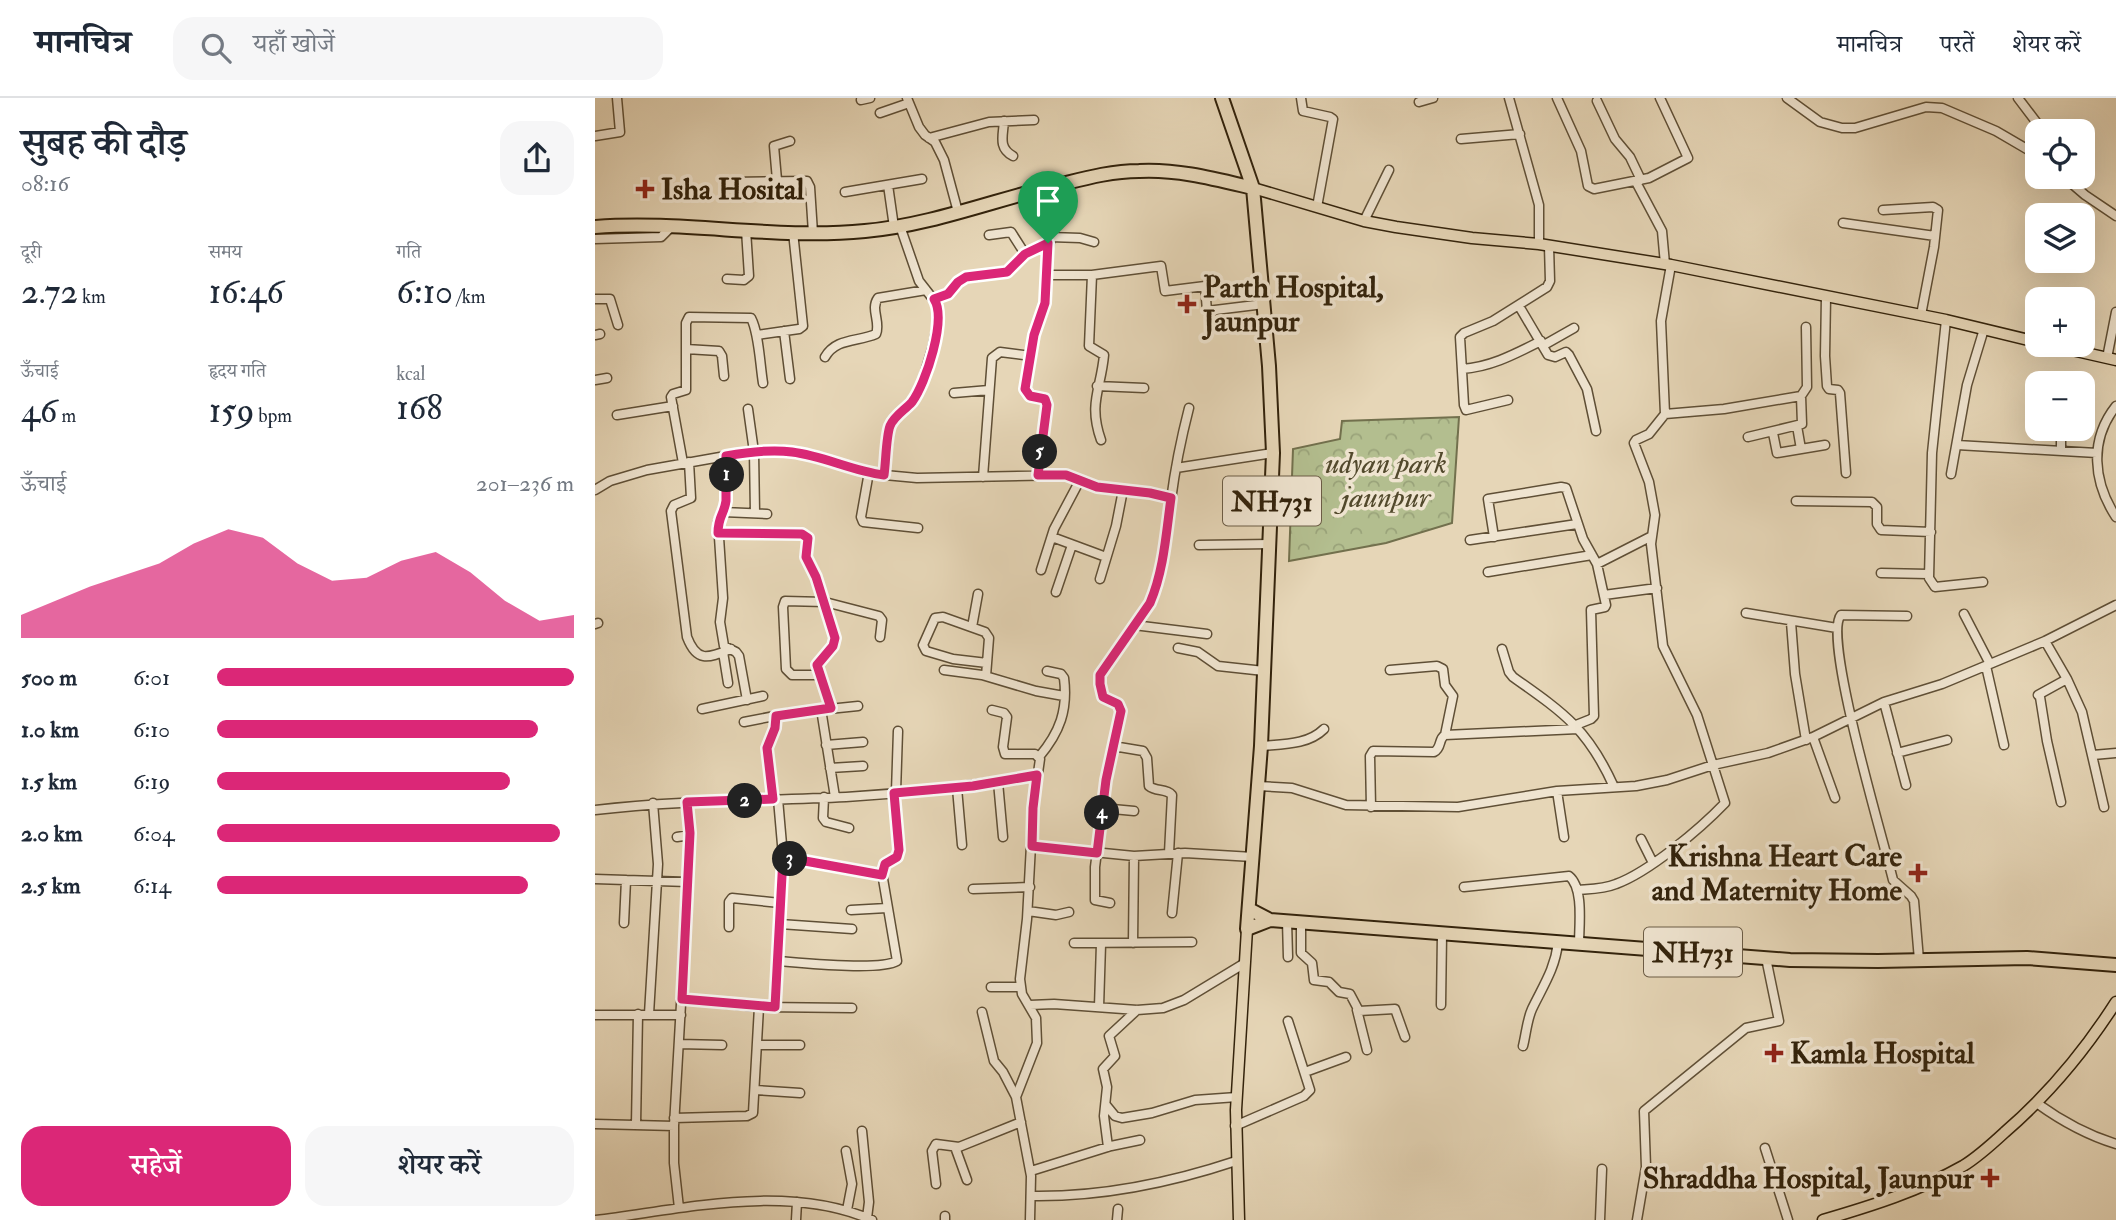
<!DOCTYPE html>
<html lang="hi">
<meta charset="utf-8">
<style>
:root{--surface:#fff;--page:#f6f6f7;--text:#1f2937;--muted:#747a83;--line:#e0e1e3;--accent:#db2777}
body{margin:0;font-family:"IM FELL Double Pica","Noto Serif Devanagari",serif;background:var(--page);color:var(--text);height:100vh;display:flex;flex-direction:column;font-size:26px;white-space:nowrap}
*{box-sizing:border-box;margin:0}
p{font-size:23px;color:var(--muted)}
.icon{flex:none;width:38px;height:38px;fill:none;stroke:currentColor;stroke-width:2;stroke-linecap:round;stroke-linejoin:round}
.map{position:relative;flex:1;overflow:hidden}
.sheet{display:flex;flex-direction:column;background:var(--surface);width:595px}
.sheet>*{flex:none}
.controls{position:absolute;left:1430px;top:21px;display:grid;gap:14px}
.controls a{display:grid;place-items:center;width:70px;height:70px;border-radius:14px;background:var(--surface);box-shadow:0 7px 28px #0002;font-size:35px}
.pin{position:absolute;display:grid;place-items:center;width:60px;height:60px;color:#fff;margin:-72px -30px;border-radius:50% 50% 50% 0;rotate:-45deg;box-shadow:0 0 7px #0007}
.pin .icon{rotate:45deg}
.km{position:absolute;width:35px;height:35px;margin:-18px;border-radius:50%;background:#222;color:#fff;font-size:19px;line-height:35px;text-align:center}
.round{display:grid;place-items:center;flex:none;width:74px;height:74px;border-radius:21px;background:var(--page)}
.overview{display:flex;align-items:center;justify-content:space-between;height:119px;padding:0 21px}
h1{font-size:38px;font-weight:600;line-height:52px}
.metrics{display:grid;grid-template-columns:repeat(3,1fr);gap:10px;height:119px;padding:7px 21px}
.metrics div{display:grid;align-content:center}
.metrics b{font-size:35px;font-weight:600}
.metrics small{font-size:19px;font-weight:400}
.metrics p{font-size:19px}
.chart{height:196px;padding:14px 21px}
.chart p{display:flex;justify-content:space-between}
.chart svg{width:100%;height:126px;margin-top:7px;fill:var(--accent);opacity:.7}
.primary-button{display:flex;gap:14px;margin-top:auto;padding:14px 21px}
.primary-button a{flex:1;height:80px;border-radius:21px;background:var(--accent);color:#fff;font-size:28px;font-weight:600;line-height:80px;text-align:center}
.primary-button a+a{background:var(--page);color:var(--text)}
ul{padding:0 21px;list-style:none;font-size:23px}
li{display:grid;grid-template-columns:112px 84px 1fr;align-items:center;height:52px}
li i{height:18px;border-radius:9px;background:var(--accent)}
header{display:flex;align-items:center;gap:42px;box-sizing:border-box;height:98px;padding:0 35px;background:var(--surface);border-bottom:2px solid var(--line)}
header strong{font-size:33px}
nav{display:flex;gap:38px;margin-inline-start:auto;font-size:24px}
.search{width:490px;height:63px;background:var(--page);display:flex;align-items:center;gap:18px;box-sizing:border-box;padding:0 24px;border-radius:21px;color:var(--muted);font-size:26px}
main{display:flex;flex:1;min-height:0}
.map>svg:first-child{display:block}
</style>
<header>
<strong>मानचित्र</strong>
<div class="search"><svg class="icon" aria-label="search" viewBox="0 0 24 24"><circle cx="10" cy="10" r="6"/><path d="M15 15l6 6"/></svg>यहाँ खोजें</div>
<nav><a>मानचित्र</a><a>परतें</a><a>शेयर करें</a></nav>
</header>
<main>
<section class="sheet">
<div class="overview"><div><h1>सुबह की दौड़</h1><p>08:16</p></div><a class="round"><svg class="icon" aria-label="share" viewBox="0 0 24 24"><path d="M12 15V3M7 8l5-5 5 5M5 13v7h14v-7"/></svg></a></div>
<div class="metrics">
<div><p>दूरी</p><b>2.72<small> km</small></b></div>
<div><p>समय</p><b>16:46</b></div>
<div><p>गति</p><b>6:10<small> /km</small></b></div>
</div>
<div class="metrics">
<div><p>ऊँचाई</p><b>46<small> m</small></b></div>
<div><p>हृदय गति</p><b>159<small> bpm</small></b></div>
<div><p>kcal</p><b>168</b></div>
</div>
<div class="chart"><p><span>ऊँचाई</span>201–236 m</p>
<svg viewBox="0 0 160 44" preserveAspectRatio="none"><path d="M0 44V36L10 31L20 26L30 22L40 18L50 11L60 6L70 9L80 18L90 24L100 23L110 17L120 14L130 21L140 31L150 38L160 36V44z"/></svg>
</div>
<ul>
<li><b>500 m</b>6:01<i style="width:100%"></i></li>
<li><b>1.0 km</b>6:10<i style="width:90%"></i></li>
<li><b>1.5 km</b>6:19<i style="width:82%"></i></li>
<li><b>2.0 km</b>6:04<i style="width:96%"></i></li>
<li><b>2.5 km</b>6:14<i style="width:87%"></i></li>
</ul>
<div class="primary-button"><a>सहेजें</a><a>शेयर करें</a></div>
</section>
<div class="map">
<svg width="1521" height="1122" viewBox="0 0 1521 1122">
<defs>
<pattern id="forest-crowns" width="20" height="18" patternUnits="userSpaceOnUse" patternTransform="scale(1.75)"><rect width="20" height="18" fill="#b3be8f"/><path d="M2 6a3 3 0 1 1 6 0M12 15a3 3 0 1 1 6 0" fill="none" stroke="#9aa37a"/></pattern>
</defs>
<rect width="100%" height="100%" fill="#e6d6b7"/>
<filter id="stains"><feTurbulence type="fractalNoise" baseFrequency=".00286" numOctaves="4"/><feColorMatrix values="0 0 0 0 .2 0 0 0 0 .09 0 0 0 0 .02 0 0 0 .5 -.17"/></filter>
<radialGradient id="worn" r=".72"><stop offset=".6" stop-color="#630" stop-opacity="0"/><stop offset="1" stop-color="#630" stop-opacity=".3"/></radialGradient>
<path fill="url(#forest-crowns)" stroke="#72704d" stroke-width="2" d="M864,319l-7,106 -66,20 -97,18 4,-112 47,-10 2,-18z"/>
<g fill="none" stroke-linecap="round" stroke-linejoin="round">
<defs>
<path id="minor" d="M312,0l12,29 6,8 10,7 9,18 14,52
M706,0l2,13 27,6 3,2 -16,88
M914,0l30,107v39
M962,0l24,53 7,35 6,3 55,-11 39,-20 -28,-60
M1192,0l33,24 22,6h13l71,-21 16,1 54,23 41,24
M1423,0l25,33
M266,2l9,-2
M1002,3l18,38 15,18 11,23
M824,4l14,-4
M285,15l29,-10
M409,23c-1,15 -6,27 9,35
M0,38l25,-4 -3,-34
M334,40l60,-16 45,-2
M866,41l59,-5
M1469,79l21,18 31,21
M182,82l-3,-34 16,-5
M137,84l75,-1 3,6 3,46
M1041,84l26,49 3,33
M293,87l6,42
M250,94l77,-13
M1288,112l50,-3 5,3 -4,37 -13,68
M769,123l25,-51
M1248,125l92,13
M394,137l22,-3 14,22
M455,139l30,1 14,4
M0,141l66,-2 10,-10
M452,177h45l69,-9 4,25 40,-5 2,25 57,-7
M497,177l-3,71 15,9c-3,34 -16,48 -3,85
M132,181l17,1 5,-4 -3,-46
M1231,199l-1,59 2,30 2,3 9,1 2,3 6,80
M0,201h15l8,26
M339,201l14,-5 10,-12 8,-5 41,-5 20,-19 21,-10
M924,208l29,49 7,2 11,-5 3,3 18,34 9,42
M1351,222l-14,133 -3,125 6,9 48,-5
M189,233l6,48
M0,237l5,-1
M162,237l42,-6 4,-3 -10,-94
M949,247l30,-17
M91,251l33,2 3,5 2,20
M230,259c11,-19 32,-15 51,-23 5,-12 -6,-25 2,-36l48,-8
M1512,260l9,-46
M867,271c29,-2 53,-15 79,-28
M0,282l12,-2
M502,288l47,2
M359,295l35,-3
M913,302l-42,10 -2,-5 -4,-68 4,-4 29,-12 54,-34 3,-6 -1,-35
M1521,308c-27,34 -23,76 0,111
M153,311l6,43 1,61
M1070,316l59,-5 77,-13 6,-9 -1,-60
M22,317l56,-9
M1202,328l4,23
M1466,331v22
M1178,335l4,20 48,-8
M1153,339l54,-13 -1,-28
M1362,347l140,8
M131,358v45l-8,21 5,76 -3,24 4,24 12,6 3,4 8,44
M94,364l2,36 -17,7 -3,6 16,126c10,26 21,21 44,12
M88,365l-12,-66 2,-3 13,-4v-67l3,-6 62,1c8,15 9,47 12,65
M581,370l97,-15
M274,374l-8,45 2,5 55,6
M1356,376l16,-89 17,-56
M289,377l6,-50 21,-23 9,-13 13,-43 6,-30 -2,-12 -18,-23 -19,-55
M443,377l9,-70 -2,-6 -15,-3 -5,-7 9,-54 11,-32 3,-54 6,-22 -8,-24v-16
M388,379l9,-119 8,-6 31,4
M0,392l15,-9 37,-11 90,-16 42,-4 16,2 79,22 43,4 149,-3 31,12 53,6 21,5
M1201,403l76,1 5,5v17l4,6 50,2
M128,414l44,2
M123,435l84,1 5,2 -1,21 10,20 19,61 -2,8 -16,19 14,43
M457,439l54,20
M899,439l-6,-38 73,-12 5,1 17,51 14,25 9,41 -1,2 -14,3 3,106 -3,3 -15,6
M875,442l107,-16
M604,447l72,-1
M1002,466l53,-27
M446,472l13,-41 26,-49
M893,474l104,-17
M1286,475l47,1
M505,481l16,-53 7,-36
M461,494l16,-47
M1009,497l53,-7
M1151,515l91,15
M1369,516l26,50
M1312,518l-66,-1c-19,21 43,227 52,265l18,16 3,5 5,59
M1196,524l4,52 11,66
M0,526l3,-1
M539,527l73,9
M377,529l6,-33
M1450,543l22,38 15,33 22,95
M583,550l20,4 20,14 46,5
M907,551l7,23 4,5c51,36 75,52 101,110
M128,554l5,31
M1391,568l18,79
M349,572l38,5 54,16 28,5
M795,572l47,-4 6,3 2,16 8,11 -8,39
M224,577h-27l-6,-6 -3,-62 2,-6 40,1 54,14 3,4 -2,17
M391,578l3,-38 -4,-6 -42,-15 -8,1 -12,27 3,6 27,8 34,4
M1289,604l22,83
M107,611l61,-13
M226,611l14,88
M397,612l12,3 3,4 -4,30 2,7h30l5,5 -7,49 -6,111 -7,60 2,15 14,24 1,25 -21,54 15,79 -1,44
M149,624l46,-9 68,-7
M1218,639l22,61
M231,647l37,-3
M518,648l30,5 4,7 2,28c7,6 17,2 23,9l-3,58
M666,648c22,-2 47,-1 63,-17
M1302,655l50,-13
M1498,657l23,-2
M444,659c21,-25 29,-47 25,-79l-3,-4 -14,-3
M235,670l33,-2
M403,684l5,55
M663,688l34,2 54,17 112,2 99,-16 79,-5 31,-6 46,-15 55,-12 45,-16 71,-35 58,-18 103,-43 71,-36
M362,690l5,57
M962,693l7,46
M301,694l2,-61
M229,699l-1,21 3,4 23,6
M179,701l-7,-51 8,-20 1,-12
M1466,704l-14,-61 -7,-44 -2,-2 29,-16
M776,709l-1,-51 3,-5 61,1c8,-4 4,-13 11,-17l133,-6
M507,710l32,3
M0,712c83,-10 167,-9 251,-13 64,-4 128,-11 191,-22
M82,739l13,-2 -3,-33
M1046,741l12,24
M437,748l102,10 51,-3 68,4
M188,759l99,18
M0,781l93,3 -14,244v37l5,45
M93,784l2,-47
M869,789l105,-11c15,12 10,50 10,68
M378,791l57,-2
M983,792c13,-1 26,-1 38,-6 33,-12 84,-55 109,-81l-28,-88 -34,-69 -12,-102 4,-29 -6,-33 -15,-39 2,-3 13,-6 16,-20 -4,-93 10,-56
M515,805l-15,-3v-33l11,-87 15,-69 -3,-7 -15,-7 -3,-13 2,-13 48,-68c14,-33 16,-68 21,-103 4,-31 10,-61 18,-92
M256,812l36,-2
M433,813l28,4 13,-3
M577,815l6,-60
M692,823l1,36
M29,825l2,-43
M706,825v30l11,10 2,17 15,2 10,10 11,2 9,17 36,-2 10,28
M185,826l72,5
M134,829v-25l3,-4 48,5
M479,845l118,-1
M538,845l1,-87
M184,863c24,2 101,10 118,0l-15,-88 3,-9 12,-7 2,-7 -5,-57
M396,889h29
M87,901l77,8 93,1
M435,907l24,-1 83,6 26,-2 21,-8 61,-37
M846,907l1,-71
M180,909l8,-151 -5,-57
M504,909l2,-63
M762,912l10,40
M387,914l12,49 9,11 13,25
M54,916l9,-150 -5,-61
M0,917h86
M84,946l43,1
M162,947h43
M928,948c3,-12 4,-26 9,-37 11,-23 23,-40 26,-66
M710,974l41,-15
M160,992l45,3
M1443,1006c25,18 49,31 78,40
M511,1007l9,11 7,2 30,-5 43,-13 42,-3
M79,1020l73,-2 6,-3 6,-106
M0,1026l79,2
M41,1027l2,-111
M640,1028l69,-30 6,-6 -22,-69
M267,1033l7,71 -2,16
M360,1049l12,33
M513,1049l-4,-31 3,-29 -4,-18 12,-13 -6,-20 28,-26
M1170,1050l23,72
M251,1053l6,33 -5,26
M436,1073l80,-25 29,-6
M341,1086l-4,-33 4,-7 23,3 62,-25
M437,1098c70,1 138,-13 204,-35
M1,1122c89,-11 190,-37 276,0
M201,1122l1,-18
M350,1122v-4
M522,1122l1,-11
M1005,1122l2,-51
M1042,1122l9,-53 -2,-56 102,-83 33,-7 -13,-63"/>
<path id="major" d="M658,90l111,33 32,6 76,11 67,6 132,21 275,55 91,22
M1455,247l66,15
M644,1122l-3,-110 11,-181
M1228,1122c48,-14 96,-29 140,-54 15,-9 29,-22 42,-34 44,-38 79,-80 111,-130"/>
<path id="highway" d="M627,0l31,90 16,178 4,87 -12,293 -14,183 23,-9
M0,129c90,-7 180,13 270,4 68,-6 134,-33 201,-48 24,-6 48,-12 73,-12 39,-2 76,8 114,17
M654,811l21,11 520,40 88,1 149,-3 89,7"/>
</defs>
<use href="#minor" stroke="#5f4f36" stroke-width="11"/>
<use href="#major" stroke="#32220b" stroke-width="13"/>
<use href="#highway" stroke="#32220b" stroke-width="16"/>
<use href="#minor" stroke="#efe4d0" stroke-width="8"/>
<use href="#major" stroke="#e6d6b7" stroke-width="10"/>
<use href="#highway" stroke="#e6d6b7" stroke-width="12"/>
</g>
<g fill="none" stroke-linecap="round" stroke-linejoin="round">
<defs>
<path id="route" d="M453,145l-3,60 -11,32 -9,54 5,7 15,3 2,6 -9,70h28l31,12 53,6 21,5c-5,36 -7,72 -21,105l-50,72v9l3,13 15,7 3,7 -15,69 -9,73 -65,-7 1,-38 4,-33 -64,11 -79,7 5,57 -2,7 -12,7 -3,11 -99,-18 -8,150 -93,-8 8,-166 -3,-31 86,-3 -6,-51 8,-20 1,-12 55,-8 -14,-43 16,-19 2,-8 -19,-61 -10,-20 2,-19 -6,-4 -84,-1c0,-17 6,-18 8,-32v-45c22,-4 44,-7 66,-4 32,4 60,19 92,23 2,-13 2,-38 6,-49 4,-10 15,-16 22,-24 14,-19 35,-83 22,-103l14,-5 10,-12 8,-5 41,-5 18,-18z"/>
</defs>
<use href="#route" stroke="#fff" stroke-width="14"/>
<use href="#route" stroke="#db2777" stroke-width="9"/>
</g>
<g fill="#8f2418" stroke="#efe4d0" stroke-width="2.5">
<path d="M46.5 80.5h7v7h7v7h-7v7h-7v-7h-7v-7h7z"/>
<path d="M588.5 195.5h7v7h7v7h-7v7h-7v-7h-7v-7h7z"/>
<path d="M1319.5 764.5h7v7h7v7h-7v7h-7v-7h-7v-7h7z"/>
<path d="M1175.5 944.5h7v7h7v7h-7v7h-7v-7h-7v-7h7z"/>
<path d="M1391.5 1069.5h7v7h7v7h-7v7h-7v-7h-7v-7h7z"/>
</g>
<g text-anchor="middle" stroke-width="7" stroke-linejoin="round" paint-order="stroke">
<g fill="#efe4d0" stroke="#6b5c46" stroke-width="2">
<rect x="628" y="378.5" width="98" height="49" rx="5"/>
<rect x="1049" y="829.5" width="98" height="49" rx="5"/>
</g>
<g font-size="28" font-weight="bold" fill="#32220b">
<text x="677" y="413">NH731</text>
<text x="1098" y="864">NH731</text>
</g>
<g font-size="30" font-weight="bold" fill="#32220b" stroke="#efe4d0" text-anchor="start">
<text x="66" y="101">Isha Hosital</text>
<text x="608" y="199">Parth Hospital,<tspan x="608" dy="34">Jaunpur</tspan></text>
<text x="1307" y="768" text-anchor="end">Krishna Heart Care<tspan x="1307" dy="34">and Maternity Home</tspan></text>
<text x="1195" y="965">Kamla Hospital</text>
<text x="1379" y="1090" text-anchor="end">Shraddha Hospital, Jaunpur</text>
</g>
<g font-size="30" font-style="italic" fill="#52492c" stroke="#efe4d0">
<text x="791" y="375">udyan park<tspan x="791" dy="34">jaunpur</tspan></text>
</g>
</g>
<rect width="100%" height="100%" filter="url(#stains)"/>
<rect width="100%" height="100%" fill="url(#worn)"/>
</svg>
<div class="controls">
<a><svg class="icon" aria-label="locate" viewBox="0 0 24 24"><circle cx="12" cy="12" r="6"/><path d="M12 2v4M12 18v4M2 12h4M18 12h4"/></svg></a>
<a><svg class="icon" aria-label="layers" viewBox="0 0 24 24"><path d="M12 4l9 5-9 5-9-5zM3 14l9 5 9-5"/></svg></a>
<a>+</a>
<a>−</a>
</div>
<div class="pin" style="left:453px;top:145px;background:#1e9e55"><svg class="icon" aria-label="arrive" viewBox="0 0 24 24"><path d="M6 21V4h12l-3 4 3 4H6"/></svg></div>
<b class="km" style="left:132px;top:377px">1</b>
<b class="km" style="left:150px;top:703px">2</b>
<b class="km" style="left:195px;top:761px">3</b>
<b class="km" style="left:507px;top:715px">4</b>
<b class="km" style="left:445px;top:354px">5</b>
</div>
</main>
